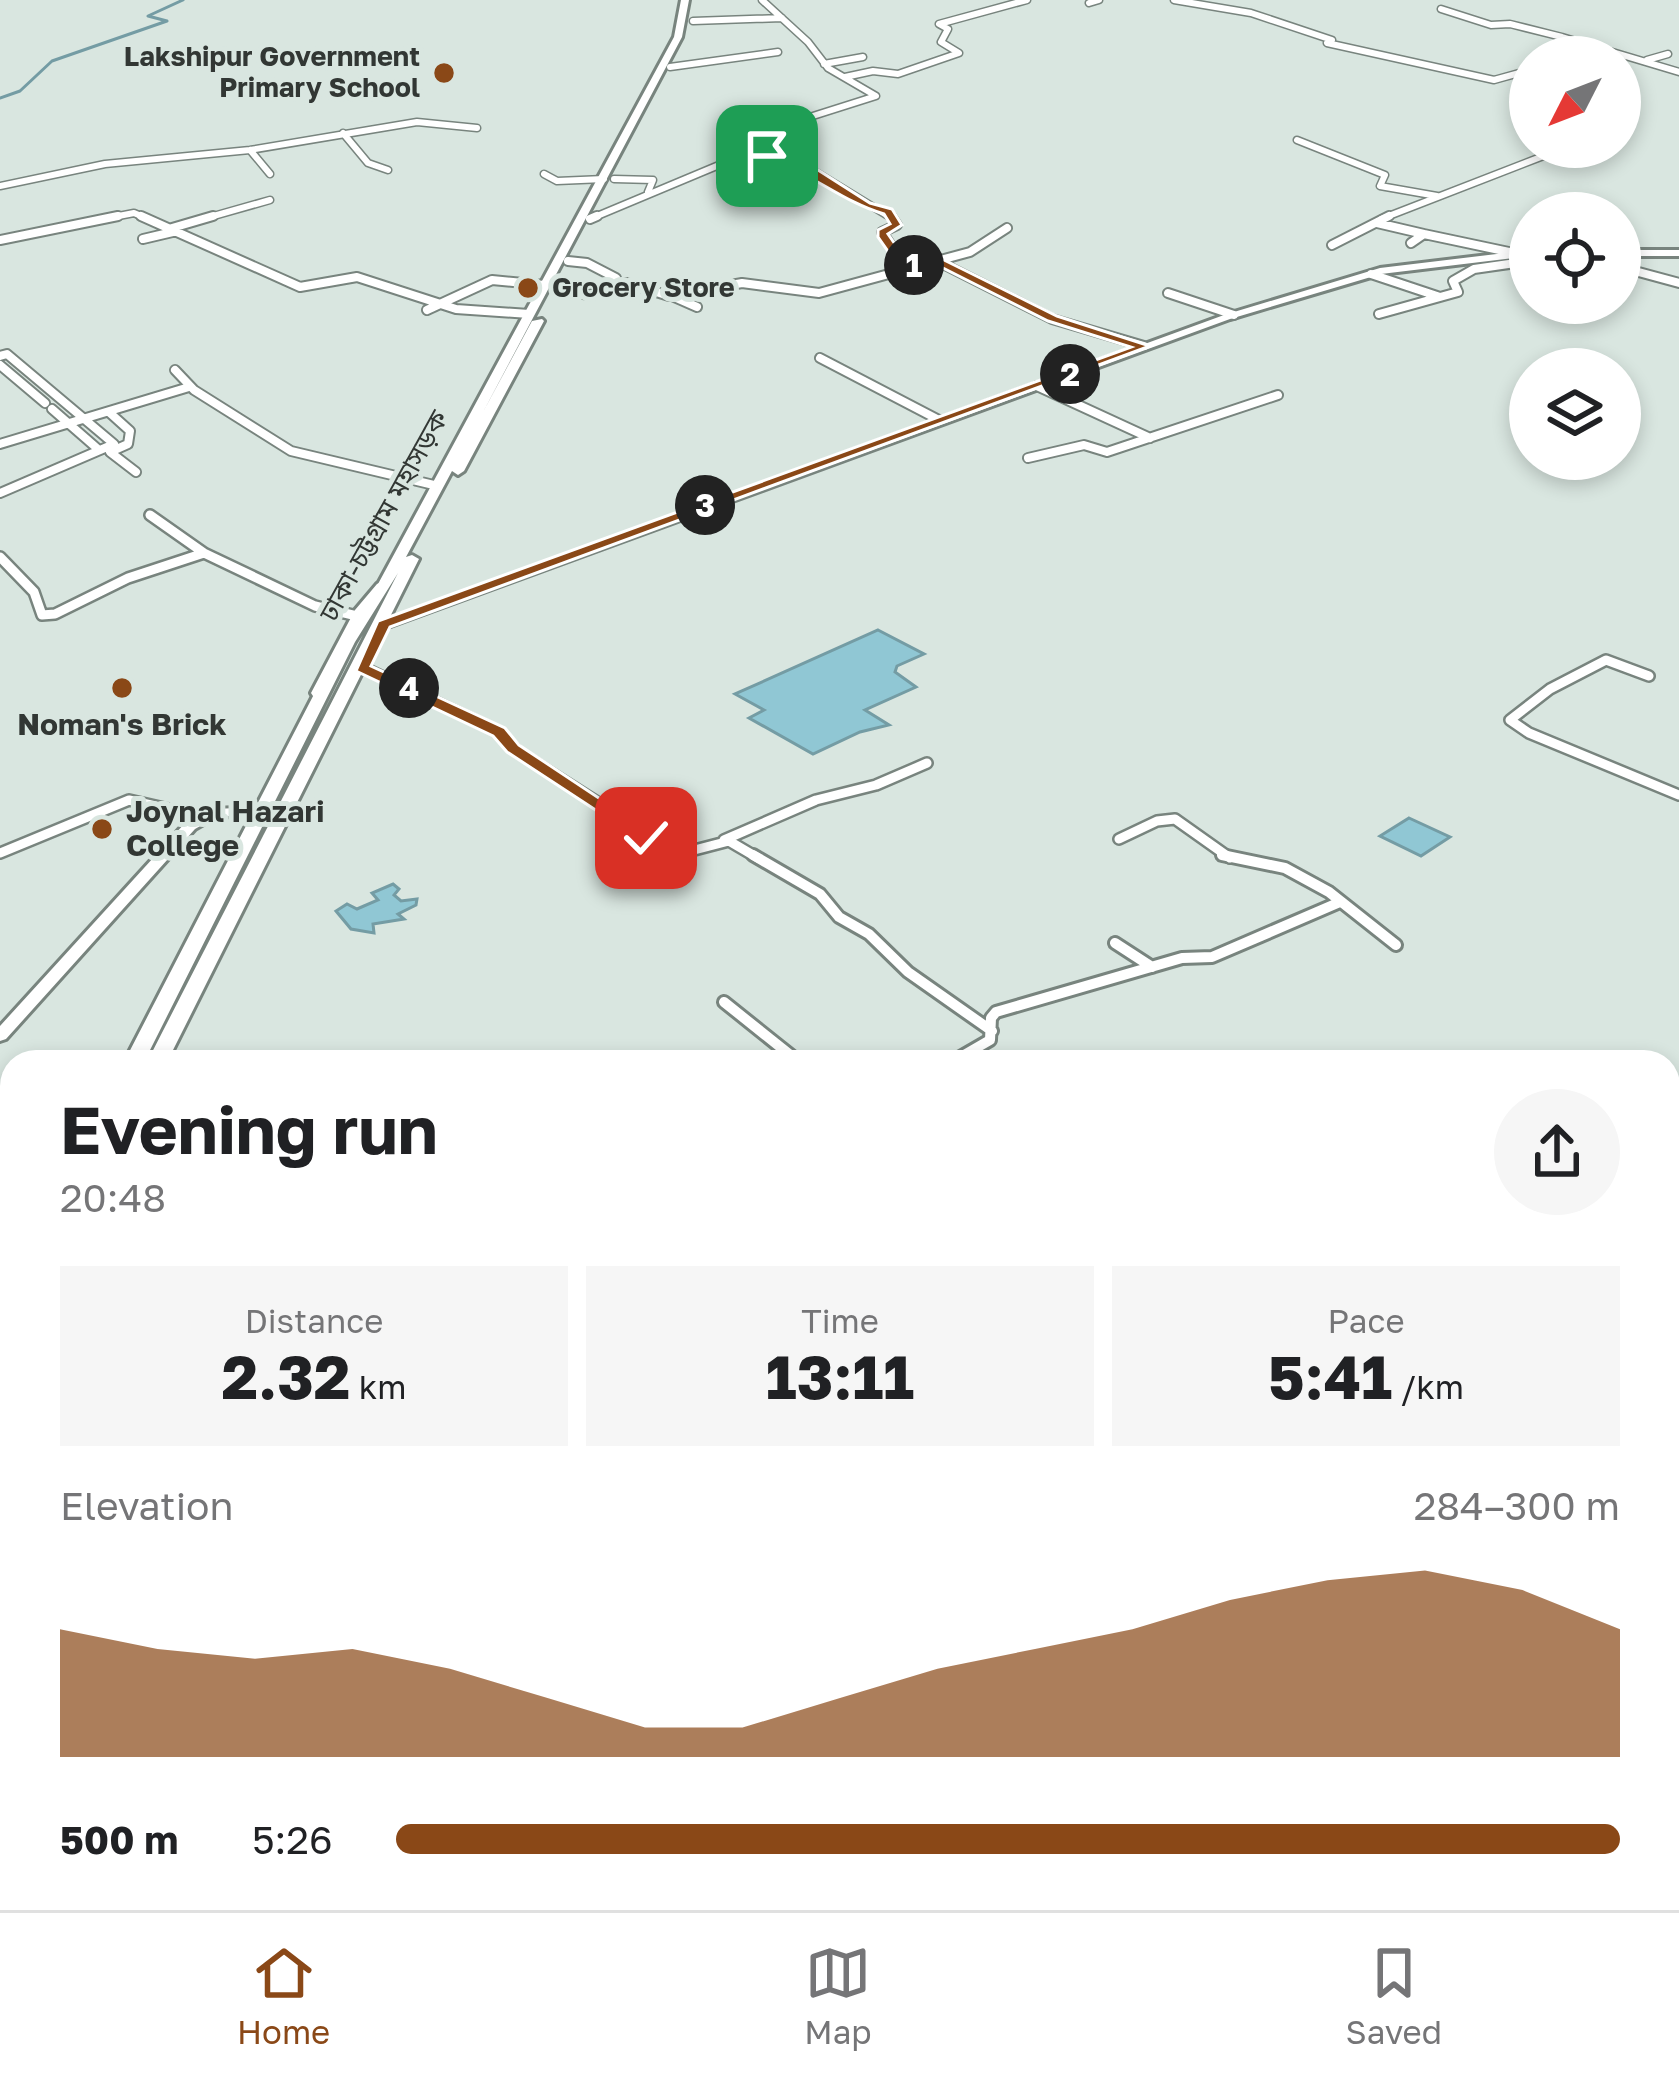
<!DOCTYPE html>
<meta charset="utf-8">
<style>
:root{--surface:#fff;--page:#f6f6f6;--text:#202124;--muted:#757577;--line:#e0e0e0;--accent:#8a4817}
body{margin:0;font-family:"Golos Text","Noto Sans Bengali",sans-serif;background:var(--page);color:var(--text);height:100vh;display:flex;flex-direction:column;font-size:45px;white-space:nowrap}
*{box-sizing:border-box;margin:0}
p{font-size:39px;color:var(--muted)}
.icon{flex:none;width:66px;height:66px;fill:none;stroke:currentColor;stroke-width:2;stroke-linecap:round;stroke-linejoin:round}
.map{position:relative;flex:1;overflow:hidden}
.panel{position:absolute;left:0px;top:1050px;width:1680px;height:861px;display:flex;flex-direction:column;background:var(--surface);border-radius:36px 36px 0 0;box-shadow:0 6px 18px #0003}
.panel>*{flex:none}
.needle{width:78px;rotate:228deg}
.controls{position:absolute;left:1509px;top:36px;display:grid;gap:24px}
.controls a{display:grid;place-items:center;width:132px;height:132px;border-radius:50%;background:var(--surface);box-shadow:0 6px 18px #0003;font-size:60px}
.pin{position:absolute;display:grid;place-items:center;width:102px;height:102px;color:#fff;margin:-51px;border-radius:24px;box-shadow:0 6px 18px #0006}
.km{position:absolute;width:60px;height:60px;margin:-30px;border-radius:50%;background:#222;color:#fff;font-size:33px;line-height:60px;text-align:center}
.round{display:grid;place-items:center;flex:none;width:126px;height:126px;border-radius:63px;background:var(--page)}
.head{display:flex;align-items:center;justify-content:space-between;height:204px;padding:0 60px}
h1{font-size:66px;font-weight:700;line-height:90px}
.figures{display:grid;grid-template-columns:repeat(3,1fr);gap:18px;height:204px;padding:12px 60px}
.figures div{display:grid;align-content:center;border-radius:0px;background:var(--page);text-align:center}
.figures b{font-size:60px;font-weight:700}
.figures small{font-size:33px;font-weight:400}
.figures p{font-size:33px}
.chart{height:336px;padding:24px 60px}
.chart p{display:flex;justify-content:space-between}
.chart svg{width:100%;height:216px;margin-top:12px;fill:var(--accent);opacity:.7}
ul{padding:0 60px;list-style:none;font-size:39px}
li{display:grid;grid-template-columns:192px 144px 1fr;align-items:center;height:90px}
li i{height:30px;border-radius:15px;background:var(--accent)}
.tab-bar{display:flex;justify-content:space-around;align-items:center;height:168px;border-top:3px solid var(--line);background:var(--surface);font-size:33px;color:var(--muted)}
.tab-bar a{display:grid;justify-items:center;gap:6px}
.tab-bar .selected{color:var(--accent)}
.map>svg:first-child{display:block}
</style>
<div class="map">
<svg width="1679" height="1910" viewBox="0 0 1679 1910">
<rect width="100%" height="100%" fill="#d9e6e0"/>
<path fill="#90c7d4" stroke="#749ca4" stroke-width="3" d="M878,630l46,24 -27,12 -2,6 21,15 -51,23 24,15 -29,7 -47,22 -64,-36 15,-8 -29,-16z
M1409,818l41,19 -29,19 -41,-20z
M393,884l6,5 -5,6 7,6 16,-2 -1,6 -18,9 6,5 -31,5 1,9 -23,-4 -15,-18 11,-7 10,5 21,-9 -6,-7z"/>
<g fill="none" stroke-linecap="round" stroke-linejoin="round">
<path stroke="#749ca4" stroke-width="3" d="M0,98l20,-7 32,-30 115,-40 -19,-5 35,-16"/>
<defs>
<path id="minor-far4" d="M1174,0l77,13 81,27 -5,3 167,37 36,-10
M1089,3l10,-3
M1441,9l50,16 19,-1 52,13 117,35
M693,21l89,-3
M1573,57l27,-7
M1647,60l21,-6
M824,64l39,-7
M670,67l108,-15
M845,77l28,-6 25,3 61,-21 -18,-11 7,-13 -9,-5 88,-24
M343,133l25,30 20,7
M1297,140l88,35 -5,11 57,10
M250,150l20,24
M743,152l68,17 82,50
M544,174l13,7 47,-2
M614,179l39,1 -5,12
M0,186l105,-22 145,-14 167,-28 60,6
M103,219l31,-6 14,6
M203,219l67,-19
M590,219l141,-59 63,-38 82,-26 -48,-28 -20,-26 -46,-42
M1381,219l165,-64"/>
<path id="minor-far3" d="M141,216l159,71 57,-10 99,32 73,5
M891,216l6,9 -15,7 23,35
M590,219l7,-3
M1377,223l47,11 -13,9
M172,228l41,-12
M1424,234l85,18
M143,239l34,-8
M0,240l118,-24
M1332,245l57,-29
M568,261l19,2 29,15
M937,261l115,58 92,27
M1620,267l59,16
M1371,274l69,23
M555,289l34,6 38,-12 42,13 73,-13 77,10 151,-41 37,-24
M1168,293l66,22
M672,296l25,11
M427,310l65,-30 52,5
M1379,314l79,-22 -5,-11 21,-12 56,-8
M0,356l7,-2 107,90 -114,49
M820,358l119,62
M0,365l45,38
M175,370l19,20 97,61 147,35
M1037,386l113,52
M52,409l47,41
M110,413l20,18 -2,13 -18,8 26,20
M0,444l189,-57
M1028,458l56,-13 23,7 171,-57"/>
<path id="minor-far2" d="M150,515l54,38
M0,557l34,35 8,23 13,-1 73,-36 76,-25 111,53 42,10
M362,667l137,65 19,20 161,102 50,-13 29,17
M1649,676l-43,-16 -56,29 -40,31 19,13 150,62
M1119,839l38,-18 18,-2 55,39
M724,840l92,-40 60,-15 51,-22
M0,853l129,-53 75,17"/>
<path id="minor-far1" d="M753,855l67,39 19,23 30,17 39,38 84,59
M1222,855l63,13 44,24 67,53
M1115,943l37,24
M724,1002l75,60
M952,1062l38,-22 1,-22 5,-6 186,-54 30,-1 128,-55
M0,1226l12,9"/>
<path id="minor" d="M1668,1433l11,9
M830,1910l15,-11
M1116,1910l12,-11"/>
<path id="secondary" d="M1530,250v6l-149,18 -151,45 -842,308 -4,1 -6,-4 846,-309 156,-47z
M1620,250h59v6h-59z
M381,582l6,4 -21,25 -43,82 -6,4 -4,-1 -2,-3 44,-83 22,-26z
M263,807l7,4 -2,3 -52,3 -21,12 -189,210 -6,2v-15l185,-203 28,-14z"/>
<path id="trunk" d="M681,0h8l-7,37 -200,377 50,-93 10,-2 2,2 -80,150 -6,4 -6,-4 -46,86 6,-2 7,4 -252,503h-20l251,-489 -43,69 -211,420h-20l217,-420 37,-58 296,-547z
M12,1287v28l-4,7 -8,3v-28l4,-7z
M12,1336v29l-4,8 -8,2v-29l4,-8z"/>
</defs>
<use href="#minor-far4" stroke="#78847e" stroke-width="9"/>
<use href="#minor-far3" stroke="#78847e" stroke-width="12"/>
<use href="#minor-far2" stroke="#78847e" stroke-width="14"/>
<use href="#minor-far1" stroke="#78847e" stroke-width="16"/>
<use href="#minor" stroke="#78847e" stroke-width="21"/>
<use href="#secondary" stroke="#78847e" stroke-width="6"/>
<use href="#trunk" stroke="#78847e" stroke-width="6"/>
<use href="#minor-far4" stroke="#fff" stroke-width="6"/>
<use href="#minor-far3" stroke="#fff" stroke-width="8"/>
<use href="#minor-far2" stroke="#fff" stroke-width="9"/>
<use href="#minor-far1" stroke="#fff" stroke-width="10"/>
<use href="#minor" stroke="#fff" stroke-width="15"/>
<use href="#secondary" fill="#fff" fill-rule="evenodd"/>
<use href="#trunk" fill="#fff" fill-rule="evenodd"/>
</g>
<path fill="#8a4817" stroke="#fff" stroke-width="3" d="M767,153l40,10 63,40 22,6 10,16 -14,9 20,29 32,-5 117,58 93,30 -760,281 -19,39 134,62 14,17 134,89v7l-7,2 -139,-91 -14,-16 -137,-65 22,-50 753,-274 -83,-26 -113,-57 -34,6 -23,-33v-7l12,-6 -6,-10c-44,-13 -74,-43 -120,-56z"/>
<g fill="#8a4817" stroke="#d9e6e0" stroke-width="4.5">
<circle cx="444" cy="73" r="12"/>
<circle cx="528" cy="288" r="12"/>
<circle cx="122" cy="688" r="12"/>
<circle cx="102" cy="829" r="12"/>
</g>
<g text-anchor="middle" stroke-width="10" stroke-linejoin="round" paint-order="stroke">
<g font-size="27" font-weight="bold" fill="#323734" stroke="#d9e6e0" text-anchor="end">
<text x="420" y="66">Lakshipur Government<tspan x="420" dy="31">Primary School</tspan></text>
<text x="552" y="297" text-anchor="start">Grocery Store</text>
</g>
<g font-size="27" fill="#323734" stroke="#d9e6e0">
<text transform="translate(384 516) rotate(-61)" y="9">ঢাকা-চট্টগ্রাম মহাসড়ক</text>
</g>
<g font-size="30" font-weight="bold" fill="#323734" stroke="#d9e6e0">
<text x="122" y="735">Noman's Brick</text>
<text x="126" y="822" text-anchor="start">Joynal Hazari<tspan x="126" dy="34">College</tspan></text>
</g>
</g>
</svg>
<div class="controls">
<a><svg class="needle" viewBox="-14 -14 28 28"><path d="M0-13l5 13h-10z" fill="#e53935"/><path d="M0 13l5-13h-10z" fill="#757577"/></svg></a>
<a><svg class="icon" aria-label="locate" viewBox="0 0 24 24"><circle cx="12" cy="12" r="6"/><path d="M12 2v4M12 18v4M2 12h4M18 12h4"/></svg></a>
<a><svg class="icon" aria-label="layers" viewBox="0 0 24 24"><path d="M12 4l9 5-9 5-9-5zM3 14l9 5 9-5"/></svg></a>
</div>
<div class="pin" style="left:767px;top:156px;background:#1e9e55"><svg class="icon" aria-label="arrive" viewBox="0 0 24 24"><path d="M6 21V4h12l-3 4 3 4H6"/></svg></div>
<div class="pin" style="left:646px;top:838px;background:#d93025"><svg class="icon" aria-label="check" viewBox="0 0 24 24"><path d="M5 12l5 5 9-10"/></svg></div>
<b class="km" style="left:914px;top:265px">1</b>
<b class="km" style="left:1070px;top:374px">2</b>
<b class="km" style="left:705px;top:505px">3</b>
<b class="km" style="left:409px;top:688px">4</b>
<section class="panel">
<div class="head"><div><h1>Evening run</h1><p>20:48</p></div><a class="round"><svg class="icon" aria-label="share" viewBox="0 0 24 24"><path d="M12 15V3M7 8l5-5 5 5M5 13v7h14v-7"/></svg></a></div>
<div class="figures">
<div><p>Distance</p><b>2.32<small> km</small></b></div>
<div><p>Time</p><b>13:11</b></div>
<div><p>Pace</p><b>5:41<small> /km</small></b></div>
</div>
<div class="chart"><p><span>Elevation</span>284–300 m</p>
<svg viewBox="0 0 160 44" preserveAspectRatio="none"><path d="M0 44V18L10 22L20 24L30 22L40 26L50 32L60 38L70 38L80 32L90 26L100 22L110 18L120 12L130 8L140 6L150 10L160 18V44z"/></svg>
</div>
<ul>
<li><b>500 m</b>5:26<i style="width:100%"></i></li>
</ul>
</section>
</div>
<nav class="tab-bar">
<a class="selected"><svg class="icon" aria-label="home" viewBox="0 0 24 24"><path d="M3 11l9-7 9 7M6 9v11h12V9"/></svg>Home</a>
<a><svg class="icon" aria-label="map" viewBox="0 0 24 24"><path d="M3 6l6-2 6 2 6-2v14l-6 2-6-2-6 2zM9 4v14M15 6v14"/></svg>Map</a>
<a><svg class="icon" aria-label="saved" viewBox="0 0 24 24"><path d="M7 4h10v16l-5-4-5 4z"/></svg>Saved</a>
</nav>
